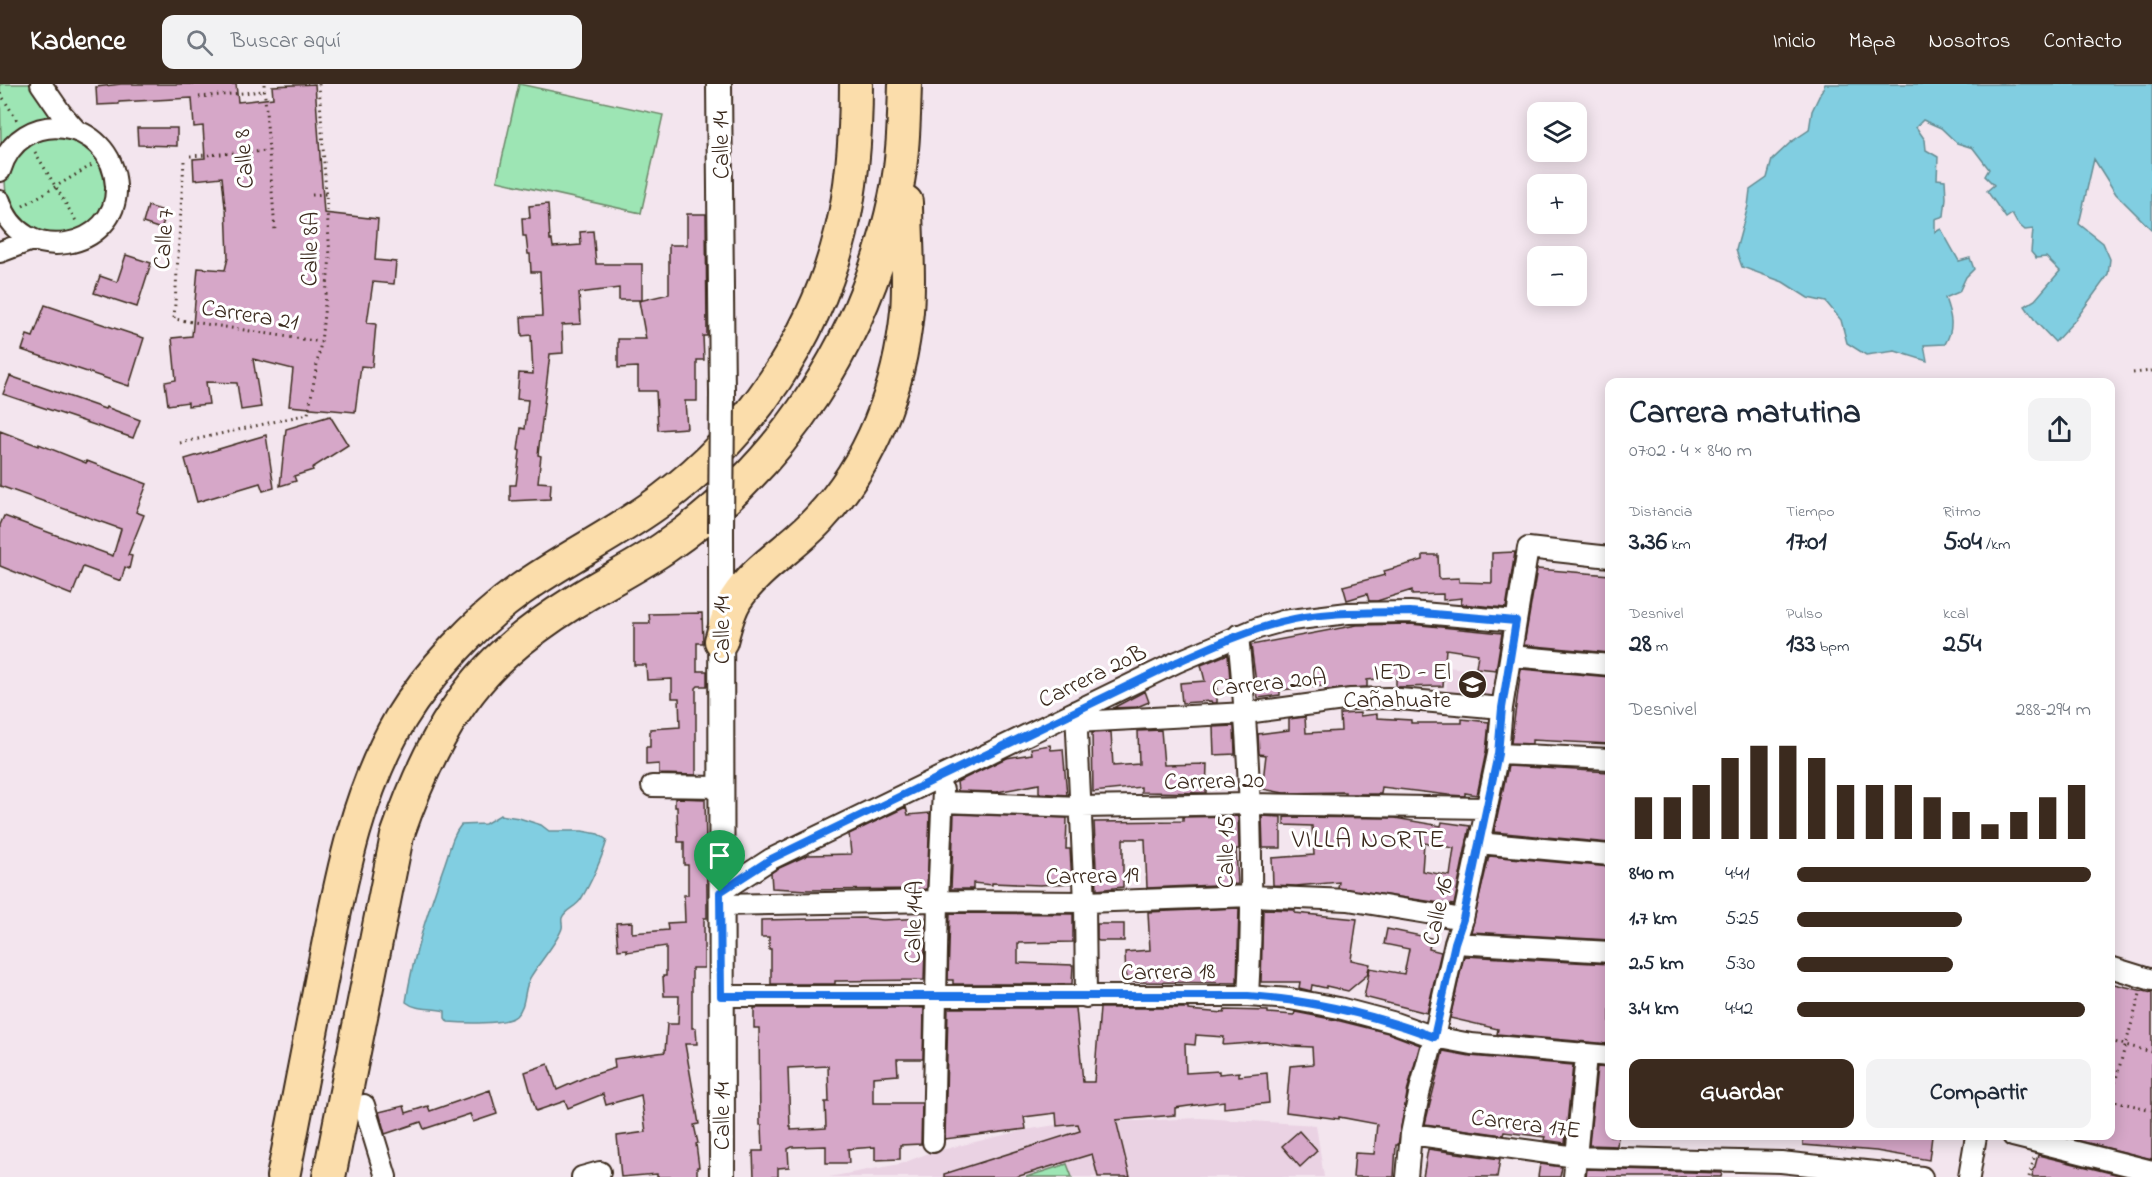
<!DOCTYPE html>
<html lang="es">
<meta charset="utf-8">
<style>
:root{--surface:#fff;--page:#f2f2f3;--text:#1f2937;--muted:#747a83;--accent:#3b2a1e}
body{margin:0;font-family:"Indie Flower",sans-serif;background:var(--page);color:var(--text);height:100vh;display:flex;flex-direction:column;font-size:22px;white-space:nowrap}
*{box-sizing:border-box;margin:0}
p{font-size:20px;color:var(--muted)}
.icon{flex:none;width:33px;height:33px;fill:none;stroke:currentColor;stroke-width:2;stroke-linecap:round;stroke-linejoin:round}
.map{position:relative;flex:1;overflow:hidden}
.sheet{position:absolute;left:1605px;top:294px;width:510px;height:762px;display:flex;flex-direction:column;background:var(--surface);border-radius:12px;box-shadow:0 3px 15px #0003}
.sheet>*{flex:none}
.fabs{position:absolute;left:1527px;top:18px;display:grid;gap:12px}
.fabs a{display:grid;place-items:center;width:60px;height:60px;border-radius:12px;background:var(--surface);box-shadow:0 3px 15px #0003;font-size:30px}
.pin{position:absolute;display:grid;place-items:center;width:51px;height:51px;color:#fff;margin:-62px -26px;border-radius:50% 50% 50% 0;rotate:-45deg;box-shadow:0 0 6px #0007}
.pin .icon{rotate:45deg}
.round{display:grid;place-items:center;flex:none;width:63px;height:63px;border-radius:12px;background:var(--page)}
.summary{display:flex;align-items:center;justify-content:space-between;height:102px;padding:0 24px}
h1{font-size:33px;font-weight:800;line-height:45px}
.metrics{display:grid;grid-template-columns:repeat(3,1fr);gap:9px;height:102px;padding:6px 24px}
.metrics div{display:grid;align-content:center}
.metrics b{font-size:26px;font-weight:800}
.metrics small{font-size:16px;font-weight:400}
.metrics p{font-size:16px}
.chart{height:168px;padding:12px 24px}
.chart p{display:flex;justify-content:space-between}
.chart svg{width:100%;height:108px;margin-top:6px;stroke:var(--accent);stroke-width:6}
.cta{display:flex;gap:12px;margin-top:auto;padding:12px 24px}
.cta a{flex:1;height:69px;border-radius:12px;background:var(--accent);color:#fff;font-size:24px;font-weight:800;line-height:69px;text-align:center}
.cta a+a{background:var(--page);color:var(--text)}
ul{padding:0 24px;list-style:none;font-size:20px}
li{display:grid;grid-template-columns:96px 72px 1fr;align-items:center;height:45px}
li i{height:15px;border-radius:8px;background:var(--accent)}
header{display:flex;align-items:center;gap:36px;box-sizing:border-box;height:84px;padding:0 30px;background:var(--accent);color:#fff}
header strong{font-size:28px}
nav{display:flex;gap:33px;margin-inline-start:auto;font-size:21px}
.search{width:420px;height:54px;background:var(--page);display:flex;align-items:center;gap:15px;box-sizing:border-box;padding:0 21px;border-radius:12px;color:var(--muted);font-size:22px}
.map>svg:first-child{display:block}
</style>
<header>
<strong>Kadence</strong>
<div class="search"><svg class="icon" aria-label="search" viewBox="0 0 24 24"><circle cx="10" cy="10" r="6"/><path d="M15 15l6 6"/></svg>Buscar aquí</div>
<nav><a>Inicio</a><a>Mapa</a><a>Nosotros</a><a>Contacto</a></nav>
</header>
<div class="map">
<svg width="2152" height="1093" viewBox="0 0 2152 1093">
<rect width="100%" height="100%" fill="#f3e5ee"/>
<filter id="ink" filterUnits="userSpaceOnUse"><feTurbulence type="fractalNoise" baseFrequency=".0167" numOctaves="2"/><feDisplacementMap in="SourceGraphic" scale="12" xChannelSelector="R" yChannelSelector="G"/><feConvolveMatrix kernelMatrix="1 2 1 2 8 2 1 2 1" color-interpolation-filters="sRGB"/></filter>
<g filter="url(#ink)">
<path fill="#ead2e3" d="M1448,583l51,6 -2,29 -51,-4z
M1200,1034l116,7 8,52h-495l71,-13 29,-11 96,-23 55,-9h57z"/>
<path fill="#9de5b4" stroke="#6c8869" stroke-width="1.5" d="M0,0h31l20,32 -28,12 -22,17z
M519,0l144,31 -22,98 -144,-32z
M52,51l34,8 20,27v34l-21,26 -32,9 -31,-13 -16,-29 -1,-17 5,-17 11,-13 14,-10z
M1067,1080l5,13h-46z"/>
<path fill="#81cee1" stroke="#658c93" stroke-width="1.5" d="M1825,0h327v146l-36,-36 -22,-35 -15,65 24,19 7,16 -2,16 -32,44 -21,23 -19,-20 -11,-16 10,-6 25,-29 -14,-14 -10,1 -5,-6 2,-23 -8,1 -8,-7 -5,-9 -6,4 -19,-27 7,-6 -9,-9 4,-7 -16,-21 -16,-5 -16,-15 -18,-8 -7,7 9,13 1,10 12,7 -1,22 8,1 1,18 -2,18 -9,3v13l6,-3 18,32 11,-3 4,11 -8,8 -7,15 -14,6c6,17 10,30 0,46l-21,1 3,16 -32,-10 -29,4 -19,-12 -6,-23 -15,-18 -18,-4 -25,-16 -41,-15 -6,-17 12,-44 2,-16 17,-12 5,-18 19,-18 18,-12 3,-19z
M500,731l19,3 22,7 8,6h33l16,3 9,6c-5,18 -16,43 -26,59 -4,8 -16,10 -19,19 -1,3 1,7 0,10 -3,12 -25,37 -32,50 -7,12 -3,27 -14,38 -10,9 -54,7 -68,6l-3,-4v-7c-13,-4 -28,0 -39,-9 7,-48 23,-93 39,-139 5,-14 7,-27 16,-38l24,-1z"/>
<path fill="#d6a7c8" stroke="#3b2a1e" stroke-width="1.5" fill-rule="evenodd" d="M121,0h115l2,18 35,-4 -1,-12 43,-2 9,129 54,6 -3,41 21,2 -2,22 -21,-2 -6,41 9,1 -4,43 -11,-1 -6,46 -66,-6 4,-37 -40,-10 8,48 -20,3 -4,-27 -31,-1 3,22 -21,2v-4l-20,3 -3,-23 11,-2 -4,-42 20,-2 6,-68 27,2 3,-12 -2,-52 -1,1 -3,-30 -28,3 -1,-21 12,-1 -2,-32 -9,1 -2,-29 -73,4v2l-22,1 -1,-18z
M137,44h40v18l-39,-1z
M548,120l2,36h2l1,7 28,-2 -1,-13 13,-1 3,33h46v36h-23v-12l-40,5 2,31 -19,1 1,28 -13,1 -12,101 3,1 -3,26 13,1 -1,16 -40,2v-16h6l4,-34 -2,-1 3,-22 4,1 3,-29 -11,-1 2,-26 14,1 -2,-39 -9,1 -1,-19 21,-1 -2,-44h-9l-1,-18h-2l-2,-18h-3l-1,-18h8l-1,-12z
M148,122l19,6 -6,17 -18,-6z
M687,130h19l1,122h-4l1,24h-7v41h-12l2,27 -29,2 -2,-39h-18v-24l-20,1v-29h28l-7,-38 30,-7v-49h18z
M126,171l25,8 -14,44 -43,-14 6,-17 17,6z
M45,221l99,33 -15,48 -107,-36 5,-15 6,2z
M10,292l95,33 1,-2 34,13 -7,18 -130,-44z
M330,332l18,29 -36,23 1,2 -19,6 2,5 -16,5 6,-57z
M0,347l39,15v-2l47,19 1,-2 60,23 -11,28 8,3 -16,40 4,1 -3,13 -4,-2 -4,14 -38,-14 -11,28 -72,-29v-41l4,-9 109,40 8,-27 -121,-43z
M266,351l8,53 -11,3 -3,-8 -63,19 -12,-43z
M1515,468l-9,56 -45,-4 1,-6 -19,2v-6l-31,1v-5l-35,11h-8l-2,-7 -20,6 -4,-14 42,-11 -1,-4 39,-11v-5h15l1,24 20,-1v4l33,1v-30z
M1537,485l73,6v78l-86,-8z
M702,529l1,30h-6v28h10v15h-9l-2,2v87l-37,-1v-10l-13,1v-18h4v-18l30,-2 -1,-29h-7v-19l-25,1 -1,-15h-12v-42h16l-1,-9z
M1410,540l92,9 -6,37 -20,-2 2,-14 -32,-5 -3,37 -47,1v-10l-29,3v7l-42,3 -1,-4 -44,4v5l-22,3 -7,-53 106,-20z
M1228,570l2,25 -13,-1v25h-5l-1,-2 -29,2 -2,-20 25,-2 -4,-16z
M1521,585l89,8v67l-78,-4v4l-21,-1z
M1145,607l4,11 -12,5 -24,1z
M1360,629v3l17,-2v4l34,2v3h51v-4l27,3 -3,30 -9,43 -12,-2v3l-17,-1 -66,-8 -1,7h-36v-2l-61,1 -22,-4 4,-34 -7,-1 -1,-20 31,-4v-11l16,-2 1,16 35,-2 -1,-17z
M1234,642l1,28 -21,1 -1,-28z
M1161,646l3,35 43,-1 -1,29 -65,-1v-5l-48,5 -1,-59 19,-1 2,34 26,-2 -1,-33z
M1050,661l1,5 12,-1 4,46 -28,-2v-9l-42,8 -39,-1 -1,-9 49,-24 26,-4 -1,-6z
M1508,682l102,6v71l-116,-11z
M675,714l30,1 2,93v26h-3v50h-12v60h4l1,16h-12l14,80 -5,1 4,18 -2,1 3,23h-2v10h-40v-3l-36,3 -4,-41 29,-4 -5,-37 -35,10 -3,-11 -35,14 -3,-7 -29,10 -11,-39 23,-8 9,26 29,-13 29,-9 -1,-9 51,-7 2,-28h11l1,-28h-15l-1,-20h3v-30l-39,6v-3l-9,1 -2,-27 16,-1v11l36,-3 -1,-7 18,-1 -1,-27h4v-30h-4v-23h-6l-1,-35h-2z
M906,723l2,8 22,-2 -3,76 -119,1 -36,-2 -1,-15 6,-4 31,-14 43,-1 -2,-20z
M954,730l113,4 -1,31h4l2,34 -32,2 -48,-2v2l-19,-2v6h-22z
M1238,732l1,33h-3l2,35 -91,4 -2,-49h-22v48l-26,3 -3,-68 89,-1v-4z
M1262,732l19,1v31h-18z
M1284,733l111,1 46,8 1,-4 28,4 -16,79 -116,-17 1,-6 -43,4 -23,-1 -1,-27 42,-3 -2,-29 -28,-1zM1424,759l30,5 -4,28 -28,-5z
M1489,772l121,11v73l-139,-8z
M1239,824l-2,75 -111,-1 -1,-30 25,-2 -2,-38z
M1263,825l32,1v3l62,6 -6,41 19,4 -3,11 -19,16 -22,-5v2l-14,-3 -1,6 -12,-3 1,-6h-39z
M950,829l123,1v28l-55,1v20l55,2 -1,19h-119v-4h-5z
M862,834l21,2 43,-2 -2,62 -89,1v3h-64v-35h-2v-12h-8v-17z
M1097,840h27v17h-25l-2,-1z
M1387,845l44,9 -2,11 12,3 -14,61 -63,-16 6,-29 34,6 5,-25 -25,-5z
M1464,872l146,8v80l-113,-10 1,-5 -48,-11z
M2110,899l42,10v166l-92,-23h50z
M754,924h170l-1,51h-26l1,16 -25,2v26h49l-1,41 -21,1v14l-25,1v-13l-27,2 1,14h-23v-17l-34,1 -4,2 1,18 -11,1v9h-24l-1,-26h10l-1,-26h-2l-1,-97h-5zM828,982l1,36h-4l1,26 -35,2v-4h-1l-2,-58z
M948,924h128l7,74h11l6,-74h88v2l36,3 1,-3 43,1v2l26,2 1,-3 41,8 52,13 32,12 -12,43 -10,57h-2l-2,32h-41l2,-24 19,1 3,-30 -38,-7v2l-53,-7 4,-46 23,-2 -1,-17 -20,-1 -26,-4 -43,3 1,-8 -28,-2 -1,10 -10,-1 1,29 33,-2v3l20,-2v4l28,-3 2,30 -45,5v-7l-49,7v7l-59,5 14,57h-32l-6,-23 -76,23h-72v-3l136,-43 -2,-7 -21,2 -1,-13 -32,4 2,12 -81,10z
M1443,967l27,5 103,9 -8,78 -21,-3 1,-3 -41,-5 -1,3 -78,-11z
M1597,983l13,1v68h8l-1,10 -28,-1z
M490,1006l7,24 -24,8 -3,-8 -46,15 -3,-7 -36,12 -6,-22 25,-6 2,7 22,-7 2,5z
M1299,1047l18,20 -17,16 -18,-21z
M1803,1052h129l-3,24 -53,-9 -73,-6z
M1428,1065l72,10 -3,18h-74z
M2038,1071l89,22h-95z
M1540,1080l22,3 -2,10h-22z
M1587,1085l135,4 -1,4h-135z"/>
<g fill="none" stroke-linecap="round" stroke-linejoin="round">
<defs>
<path id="minor" d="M41,0l20,29 15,17
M0,87c19,-66 112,-54 116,15 3,64 -96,83 -116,15
M0,168l32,-12
M1238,551c12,120 17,241 10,361
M1511,572l99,9
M1076,627l9,191 1,95
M1077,638l169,-9 105,-14 37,-1 114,10
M1498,670l112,5
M652,702l69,1
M943,718l138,5 169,-3 236,4
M1478,759l132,12
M720,808l51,-33 406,-197 81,-34 25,-7 65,-8 62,-1 106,9
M720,821l218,-4 147,1 166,-6 97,4 115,19
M1455,859l155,9
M2110,883l42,13
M721,912h527l42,3 49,9 53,14 42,15 37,7 139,12
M364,1021l22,72
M1411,1050l165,23 205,5 141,15
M2013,1052l139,35
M933,1058l5,-241 5,-111
M582,1093l18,-5
M1407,1093l4,-43 9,-44 14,-53 21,-94 8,-24 35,-165 4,-46 26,-160 82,9
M1574,1093l12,-121
M1969,1093l7,-41"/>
<path id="tertiary" d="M719,0l3,310
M721,448l1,645"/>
<path id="trunk" d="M721,557c4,-14 7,-29 15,-42 21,-32 56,-51 82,-79 53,-56 82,-132 89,-209 3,-36 -1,-73 -1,-109
M283,1093c14,-70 27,-141 41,-211 17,-86 32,-171 77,-248 28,-46 76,-97 119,-128 46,-33 98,-57 143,-91 86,-64 152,-162 178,-266 12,-49 15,-99 15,-149
M329,1093l68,-341c23,-66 54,-135 108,-183 21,-19 45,-36 69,-51 29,-19 61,-34 90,-54 120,-82 201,-209 231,-350 8,-37 9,-76 10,-114"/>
</defs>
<use href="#minor" stroke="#3b2a1e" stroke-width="24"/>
<use href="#tertiary" stroke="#3b2a1e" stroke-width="28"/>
<use href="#trunk" stroke="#3b2a1e" stroke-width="36"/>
<path stroke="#3b2a1e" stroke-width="3" stroke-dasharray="1.5 4.5" stroke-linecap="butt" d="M264,0l11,147
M0,9l18,29
M199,13l65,-6
M35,68l41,69
M190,72l78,-5
M184,77l-10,158 147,23
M312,111l14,-1
M23,122l69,-41
M2133,289l19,-2
M180,359l128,-29 13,-72 9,-85 -11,-173
M2110,957l42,11
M2110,1016l30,-106
M2110,1016l42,10
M2029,1093l5,-19"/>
<use href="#minor" stroke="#fff" stroke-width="20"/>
<use href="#tertiary" stroke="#fff" stroke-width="24"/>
<use href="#trunk" stroke="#fbddab" stroke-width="32"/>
<defs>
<path id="tertiary-bridge" d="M721,448l1,-138"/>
</defs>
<use href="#tertiary-bridge" stroke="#3b2a1e" stroke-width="28" stroke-linecap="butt"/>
<use href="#tertiary-bridge" stroke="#fff" stroke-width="24"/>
</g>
</g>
<g fill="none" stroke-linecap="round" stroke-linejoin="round" filter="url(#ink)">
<defs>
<path id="route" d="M1410,528l106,9 -14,87 -4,46 -35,165 -8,24 -21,94c-60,-22 -121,-37 -186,-41h-527l-1,-104 51,-33 406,-197c34,-15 68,-31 104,-40 41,-11 86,-9 129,-10z"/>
</defs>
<use href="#route" stroke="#fff" stroke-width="12"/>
<use href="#route" stroke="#1a73e8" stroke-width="8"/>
</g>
<defs>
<symbol id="school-disc" viewBox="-11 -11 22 22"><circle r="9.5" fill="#3b2a1e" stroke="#fff"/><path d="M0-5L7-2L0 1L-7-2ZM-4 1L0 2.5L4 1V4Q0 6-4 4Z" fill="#fff"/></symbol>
</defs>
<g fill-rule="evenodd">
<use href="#school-disc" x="1456" y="584" width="33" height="33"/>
</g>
<g text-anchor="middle" stroke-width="6" stroke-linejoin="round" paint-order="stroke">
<g font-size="24" fill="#3b2a1e" stroke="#fff">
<text transform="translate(720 61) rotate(-91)" y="8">Calle 14</text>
<text transform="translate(243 75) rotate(-94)" y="8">Calle 8</text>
<text transform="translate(163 155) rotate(-86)" y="8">Calle 7</text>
<text transform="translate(309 165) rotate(-89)" y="8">Calle 8A</text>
<text transform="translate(250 230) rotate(9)" y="8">Carrera 21</text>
<text transform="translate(721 546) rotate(-90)" y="8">Calle 14</text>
<text transform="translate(1092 591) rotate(-26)" y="8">Carrera 20B</text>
<text transform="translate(1269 598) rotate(-6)" y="8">Carrera 20A</text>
<text transform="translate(1214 696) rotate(-1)" y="8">Carrera 20</text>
<text transform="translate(1225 768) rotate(-90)" y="8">Calle 15</text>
<text transform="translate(1092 791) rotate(-1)" y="8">Carrera 19</text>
<text transform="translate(1437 827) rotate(-77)" y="8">Calle 16</text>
<text transform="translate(913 838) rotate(-88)" y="8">Calle 14A</text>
<text transform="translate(1168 887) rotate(-1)" y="8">Carrera 18</text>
<text transform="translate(721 1032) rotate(-90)" y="8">Calle 14</text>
<text transform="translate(1526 1039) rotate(7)" y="8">Carrera 17E</text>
</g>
<g font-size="24" fill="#3b2a1e" stroke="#fff" text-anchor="end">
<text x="1451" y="595">IED - El<tspan x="1451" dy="28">Cañahuate</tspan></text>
</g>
<g font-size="26" letter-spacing="1.5" fill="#3b2a1e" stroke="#fff">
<text x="1369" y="763">VILLA NORTE</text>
</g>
</g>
</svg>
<div class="fabs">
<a><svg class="icon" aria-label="layers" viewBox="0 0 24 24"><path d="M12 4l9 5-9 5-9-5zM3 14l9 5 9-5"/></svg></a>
<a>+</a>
<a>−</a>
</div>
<div class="pin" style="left:720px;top:808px;background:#1e9e55"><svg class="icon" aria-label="arrive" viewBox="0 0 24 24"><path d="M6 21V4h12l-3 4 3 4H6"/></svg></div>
<section class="sheet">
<div class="summary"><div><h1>Carrera matutina</h1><p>07:02 · 4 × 840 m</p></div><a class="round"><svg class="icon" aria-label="share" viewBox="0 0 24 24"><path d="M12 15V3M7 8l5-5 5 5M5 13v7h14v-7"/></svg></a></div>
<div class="metrics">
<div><p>Distancia</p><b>3.36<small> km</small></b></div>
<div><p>Tiempo</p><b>17:01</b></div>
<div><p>Ritmo</p><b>5:04<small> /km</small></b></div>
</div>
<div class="metrics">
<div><p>Desnivel</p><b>28<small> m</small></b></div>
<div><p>Pulso</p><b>133<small> bpm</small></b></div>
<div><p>kcal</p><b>254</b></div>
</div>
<div class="chart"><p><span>Desnivel</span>288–294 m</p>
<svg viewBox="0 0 160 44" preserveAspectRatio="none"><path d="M5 44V27M15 44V27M25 44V22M35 44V11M45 44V6M55 44V6M65 44V11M75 44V22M85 44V22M95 44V22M105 44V27M115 44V33M125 44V38M135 44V33M145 44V27M155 44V22"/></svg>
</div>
<ul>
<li><b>840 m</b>4:41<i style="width:100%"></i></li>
<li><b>1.7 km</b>5:25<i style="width:56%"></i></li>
<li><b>2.5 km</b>5:30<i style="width:53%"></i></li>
<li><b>3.4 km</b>4:42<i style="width:98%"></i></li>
</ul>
<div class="cta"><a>Guardar</a><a>Compartir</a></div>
</section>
</div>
